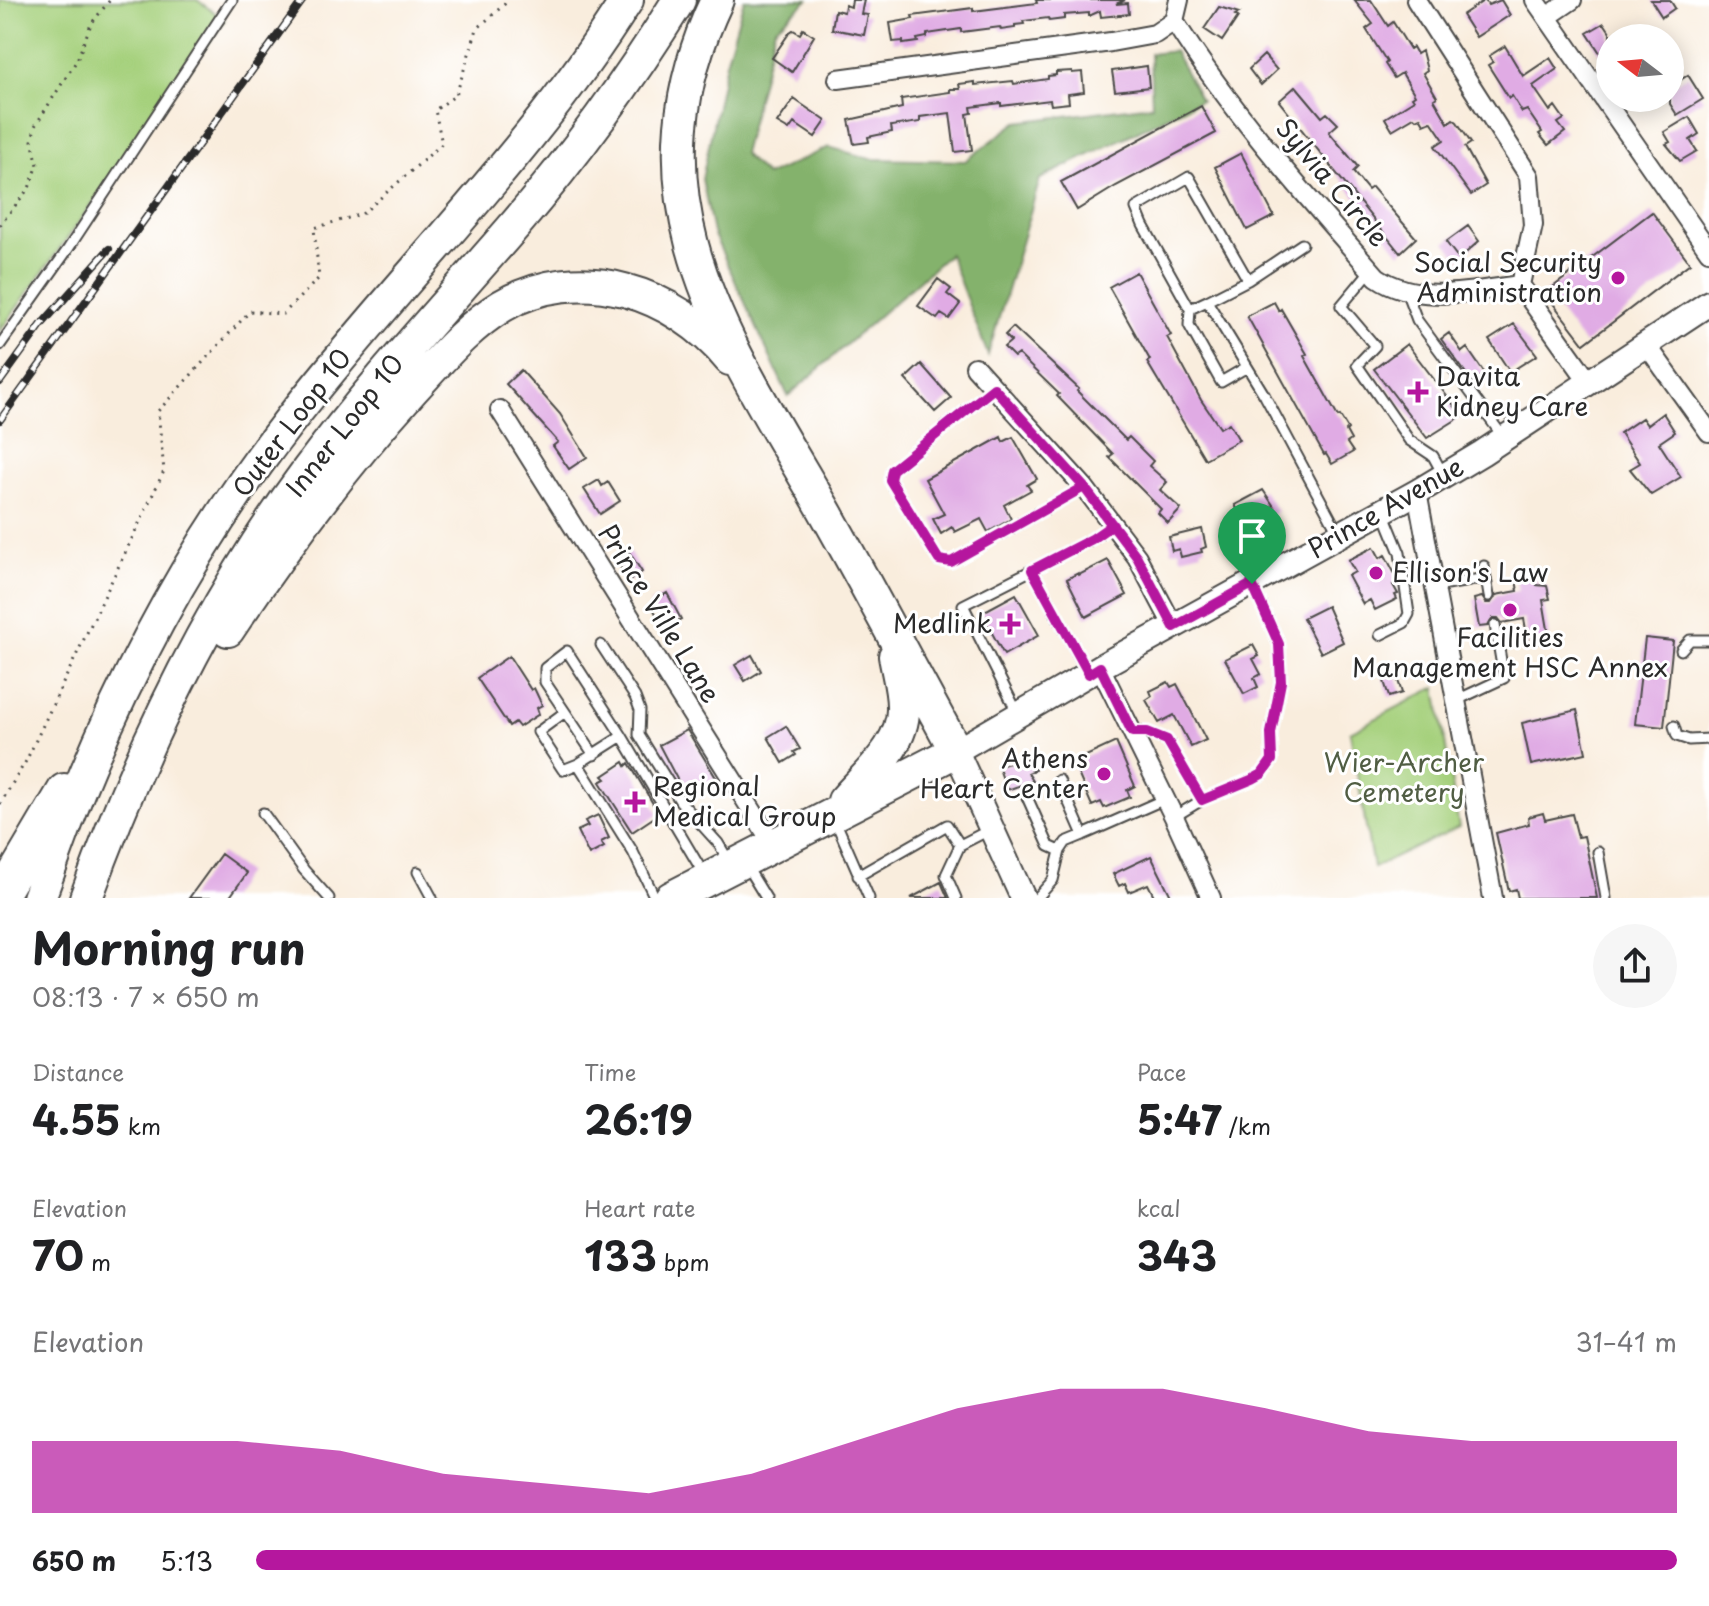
<!DOCTYPE html>
<meta charset="utf-8">
<style>
:root{--surface:#fff;--page:#f6f6f6;--text:#202124;--muted:#757577;--accent:#b5179e}
body{margin:0;font-family:"Playpen Sans",sans-serif;background:var(--page);color:var(--text);height:100vh;display:flex;flex-direction:column;font-size:30px;white-space:nowrap}
*{box-sizing:border-box;margin:0}
p{font-size:26px;color:var(--muted)}
.icon{flex:none;width:44px;height:44px;fill:none;stroke:currentColor;stroke-width:2;stroke-linecap:round;stroke-linejoin:round}
.map{position:relative;height:898px;overflow:hidden}
.sheet{display:flex;flex-direction:column;background:var(--surface);flex:1}
.sheet>*{flex:none}
.needle{width:52px;rotate:286deg}
.tools{position:absolute;left:1596px;top:24px;display:grid;gap:16px}
.tools a{display:grid;place-items:center;width:88px;height:88px;border-radius:50%;background:var(--surface);box-shadow:0 4px 20px #0003;font-size:40px}
.pin{position:absolute;display:grid;place-items:center;width:68px;height:68px;color:#fff;margin:-82px -34px;border-radius:50% 50% 50% 0;rotate:-45deg;box-shadow:0 0 8px #0007}
.pin .icon{rotate:45deg}
.round{display:grid;place-items:center;flex:none;width:84px;height:84px;border-radius:42px;background:var(--page)}
.summary{display:flex;align-items:center;justify-content:space-between;height:136px;padding:0 32px}
h1{font-size:44px;font-weight:700;line-height:60px}
.figures{display:grid;grid-template-columns:repeat(3,1fr);gap:12px;height:136px;padding:8px 32px}
.figures div{display:grid;align-content:center}
.figures b{font-size:40px;font-weight:700}
.figures small{font-size:22px;font-weight:400}
.figures p{font-size:22px}
.chart{height:224px;padding:16px 32px}
.chart p{display:flex;justify-content:space-between}
.chart svg{width:100%;height:144px;margin-top:8px;fill:var(--accent);opacity:.7}
ul{padding:0 32px;list-style:none;font-size:26px}
li{display:grid;grid-template-columns:128px 96px 1fr;align-items:center;height:60px}
li i{height:20px;border-radius:10px;background:var(--accent)}
.map>svg:first-child{display:block}
</style>
<div class="map">
<svg width="1709" height="898" viewBox="0 0 1709 898">
<rect width="100%" height="100%" fill="#fff"/>
<filter id="ink" filterUnits="userSpaceOnUse"><feTurbulence type="fractalNoise" baseFrequency=".0125" numOctaves="2"/><feDisplacementMap in="SourceGraphic" scale="16" xChannelSelector="R" yChannelSelector="G"/><feConvolveMatrix kernelMatrix="1 2 1 2 8 2 1 2 1" color-interpolation-filters="sRGB"/></filter>
<filter id="wash" filterUnits="userSpaceOnUse"><feTurbulence type="fractalNoise" baseFrequency=".006" numOctaves="4" result="noise"/><feDisplacementMap in="SourceGraphic" scale="32" xChannelSelector="R" yChannelSelector="G"/><feGaussianBlur stdDeviation="1.8" result="paint"/><feColorMatrix in="noise" values="0 0 0 0 0 0 0 0 0 0 0 0 0 0 0 0 0 1.4 0 .05"/><feComposite in="paint" operator="in"/></filter>
<g filter="url(#wash)">
<rect width="100%" height="100%" fill="#f9eddd"/>
<path fill="#a5d07c" stroke="#687e54" stroke-width="2" d="M0,0h197l28,20 -225,311z
M1436,687l23,140 -86,41 -23,-136z"/>
<path fill="#84b26c" stroke="#586e4c" stroke-width="2" d="M744,0h64l-33,28 -32,126 23,22 63,-29 42,12 94,2 52,-39 135,-17 -2,-51 24,-3 27,49 -161,79 -52,176 -39,-101 -161,142 -75,-163 -11,-54 24,-117z"/>
<g id="blocks">
<path fill="#e0abe4" d="M852,0h12l-3,14 7,1 -4,20 -32,-6 3,-19 9,2 1,-7 6,2z
M1036,0h89l-9,4 12,-1 1,11 -28,3 -1,-6 -11,5v-3l-25,2v4l-15,2 -1,-3 -25,3 1,3 -9,1v3l-14,2 -1,-3 -39,5v-3l-34,5v3l-10,2 1,3 -15,2v-3l-10,1 -3,-19 23,-4 -1,-3 61,-8v3l64,-8z
M1354,0h17l17,26 5,-4 17,27 3,-2 4,7 5,-3 5,19 -4,3 14,24 -3,2 14,24 5,-4 4,3 14,21 -6,4 21,38 -15,10 -36,-49 9,-6 -13,-19 -7,3 -4,-7 -4,2 -2,-2 -22,13 -7,-12 29,-18 -2,-3 3,-2 -13,-22 -8,5 -9,-14 2,-2 -21,-33 7,-5z
M1485,0l3,5 13,-5 9,15 -34,22 -14,-22z
M1651,0h19l5,8 -13,9z
M1219,7l20,6 -4,2 3,2 -16,24 -18,-12z
M1604,23l6,9v36l-23,-35z
M803,29l11,7 -22,36 -20,-14 18,-26 3,-2 7,4z
M1505,46l18,30 27,-18 7,11 -24,17 17,25 5,-5 9,13 -6,4 7,9 -17,13 -9,-11 3,-2 -15,-22 -5,2 -10,-16 -3,2 -21,-33 5,-3 -4,-6z
M1264,55l13,15 -16,15 -12,-16z
M1147,66l2,21 -34,4 -3,-20z
M1072,71v2l10,-1 2,20 -16,2 1,9 -18,2 -1,-5 -49,6v-3l-30,4 1,6 -5,1 5,36 -17,2 -5,-39 -30,4v5l-29,4 1,6 -24,5 1,5 -15,2 -5,-24 53,-12 -1,-9 49,-7v-3h10l-1,-5 16,-2v3l38,-4 1,3 34,-5v-3l8,-1v-3z
M1688,75l15,24 -26,16 -7,-11v-17z
M1296,86l26,31 5,-4 11,11 -9,8 29,35 -5,5 15,18 4,-3 44,51 -16,15 -121,-152z
M794,99l32,22 -11,16 -21,-14 -5,7 -12,-7z
M1201,106l15,27 -100,53 -39,24 -16,-28z
M1689,117l10,17 -9,6 7,11 -17,10 -14,-17 4,-2 -6,-10z
M1241,153l33,63 -27,14 -32,-63z
M1652,212l38,51 -106,81 -39,-51z
M1468,226l11,15 -20,18 -13,-17z
M1136,272l35,63 -4,2 34,63 19,28 9,-5 10,17 -34,19 -58,-97 3,-2 -41,-73z
M938,279l13,10 -4,5 13,10 -11,15 -8,-5 -4,5 -19,-13z
M1274,302l5,9 2,-2 26,45 -3,2 34,61 2,-1 8,13 -2,2 5,9 -4,3 6,9 -21,12 -6,-10 -2,1 -77,-139z
M1514,324l23,31 -27,17 -21,-32z
M1013,327l66,62 -2,2 49,49 3,-3 24,24 -4,5 18,16 -7,8 21,19 -13,14 -10,-10 3,-4 -52,-52 4,-3 -56,-58 2,-2 -41,-40 -4,3 -10,-10 7,-6 -6,-6z
M1449,333l13,19 5,-4 18,26 -12,9 -32,-44z
M1407,344l55,72 -35,22 -53,-69z
M921,364l30,34 -16,14 -30,-33z
M521,370l39,44 27,43 -18,12 -16,-23 5,-4 -52,-58z
M1663,413l12,19 -16,11 22,34 -30,18 -21,-26 10,-6 -20,-30 22,-15 5,7z
M1001,437l2,5 10,-5 24,42 -10,6 4,5 -27,15 7,14 -23,13 -7,-13 -26,13 -3,-5 -11,7 -8,-15 11,-5 -19,-35z
M599,480l3,6 6,-4 12,19 -20,13 -16,-25z
M1263,490l14,21 -29,19 -13,-25z
M1202,529l4,18 -5,2 1,3 -21,5 -2,-8 -7,2 -3,-14z
M1374,547l6,11 5,-3 11,21 1,7 -4,2 5,9 -3,1 2,4 -22,11 -5,-10 -7,4 -15,-28 7,-4 -7,-12z
M629,552l13,20 -13,9 -13,-21z
M1108,560l19,35 -41,22 -19,-38 11,-6 1,2z
M1536,577l1,8 10,1 3,13 -7,1 7,41 -21,4 -5,-26 -22,4 -4,-5h-5l-5,8 -9,1 -5,-28 8,-2 4,6h5l5,-8 22,-4 -2,-11z
M667,593l14,26 -17,9 -14,-25z
M1016,594l23,41 -35,20 -23,-42z
M1327,606l16,36 -22,11 -18,-35z
M1645,638l28,3 -9,86 -29,-3z
M1253,645l6,11 -6,3 8,15 -7,4 4,9 -14,7 -19,-35z
M752,655l9,16 -16,10 -10,-16z
M509,656l22,34 3,-2 8,17 -5,3 2,6 -20,13 -4,-5 -6,4 -32,-48z
M1396,674l6,19 -13,4 -6,-19z
M1168,682l3,5 6,-3 29,56 -15,7 -17,-32 -15,8 -13,-23 6,-4 -2,-5z
M1577,710l9,43 -55,12 -9,-42z
M786,726l14,23 -6,3 2,3 -13,8 -15,-26z
M687,730l31,51 -31,17 -28,-53z
M1116,742l19,44 -8,4 3,7 -26,11 -3,-6 -9,4 -19,-44z
M1031,758l4,12 -7,3 5,8 -26,9 -9,-24z
M624,762l2,4 3,-3 30,51 -27,18 -32,-50 6,-3 -3,-3z
M1543,813l2,7 27,-6 6,23 6,-1 13,62h-79l-2,-9 -7,2 -13,-58 33,-9 -1,-7z
M598,815l11,23 -8,4 3,5 -15,8 -12,-24 11,-5 -3,-5z
M221,854l26,19 -18,25h-40z
M1151,856l21,42h-17l-7,-14 -19,8 -4,-9 -6,3 -6,-12z
M941,882l7,16h-37z"/>
</g>
</g>
<g filter="url(#ink)">
<use href="#blocks" fill-opacity="0" stroke="#4a4846" stroke-width="2"/>
<g fill="none" stroke-linecap="round" stroke-linejoin="round">
<defs>
<path id="lane" d="M1371,270l-30,36 34,40 -18,19 52,75 24,16 11,20
M1248,280l54,-36
M1406,291l11,29 87,118
M1207,301l41,-21 -59,-103 -53,31 7,17 47,84 17,-8 58,95 73,136
M1190,309l-1,16 32,57 26,-15
M0,345l68,-96 164,-249
M994,388l-102,82 -2,10 49,80 12,2 133,-75
M1484,566l2,12
M1435,587l51,-9 3,18
M1380,635l24,-12 5,-9 -9,-61 -16,-39
M601,645l34,52 5,13 -1,25 41,66 38,42 12,20
M1681,650l9,-10h19
M1087,671l-55,-101 60,-31 20,-14
M1457,700l47,-22 -9,-53
M565,712l-27,20 25,38 15,-6
M1017,712l-54,-107 69,-35
M1674,726l3,10 12,4 20,-1
M1133,732h14l20,8 35,60
M594,755l-49,-73v-14l22,-17 55,85
M1059,780l24,55 82,-36
M1027,797l22,49 11,5 6,-9 17,-7
M263,813l41,57 25,28
M1174,817l28,-17 51,-21 9,-5 10,-14 -1,-27 10,-51 -2,-38 -26,-58
M835,820l34,78
M1598,852l8,46
M747,867l19,31
M418,872l14,26
M858,876l89,-51 13,20 31,-16
M655,898l-22,-46 -55,-88 44,-28 83,140
M956,898l-10,-23 14,-30
M1037,898l16,-18 7,-29"/>
<path id="street" d="M1179,0l-5,21c58,92 132,175 203,256 41,28 96,14 143,8
M1416,0l113,176 4,49 -13,60
M1535,0l174,251
M1547,17l25,-17
M838,79l273,-37 44,-8 19,-13
M1520,285l69,97
M1646,344l63,88
M975,367l109,120 53,70 37,70
M500,410l273,434
M1417,492l76,406
M1100,667l74,150 37,81"/>
<path id="secondary" d="M1023,898l-67,-147 144,-84 317,-175 65,-39 227,-150"/>
<path id="highway" d="M228,630c57,-85 116,-165 185,-241 27,-29 54,-62 89,-83 78,-46 173,-14 228,53
M844,801c23,-27 61,-56 59,-95 0,-16 -5,-33 -8,-50
M0,898l64,-108
M39,898c14,-38 27,-76 42,-113 53,-129 121,-252 206,-361 111,-144 243,-269 340,-424
M86,898c55,-152 125,-298 222,-428 64,-86 137,-164 207,-245 61,-71 115,-146 164,-225
M671,898l285,-147c-45,-82 -88,-164 -134,-245 -97,-167 -199,-308 -105,-506"/>
</defs>
<use href="#lane" stroke="#4a4846" stroke-width="13"/>
<use href="#street" stroke="#4a4846" stroke-width="22"/>
<use href="#secondary" stroke="#4a4846" stroke-width="28"/>
<use href="#highway" stroke="#4a4846" stroke-width="36"/>
<path stroke="#4a4846" stroke-width="3" stroke-dasharray="2 6" stroke-linecap="butt" d="M0,225l29,-37 9,-23 -6,-24 3,-15 42,-66 14,-36 19,-24
M0,804l26,-43 138,-290 -6,-60 92,-100 33,3 36,-36 -5,-50 48,-14 80,-70 -7,-34 21,-15 21,-66 32,-29"/>
<use href="#lane" stroke="#fff" stroke-width="9"/>
<use href="#street" stroke="#fff" stroke-width="18"/>
<use href="#secondary" stroke="#fff" stroke-width="24"/>
<use href="#highway" stroke="#fff" stroke-width="32"/>
<defs>
<path id="rail" d="M0,382l42,-58 67,-75
M0,420l303,-420"/>
</defs>
<use href="#rail" stroke="#2b2b2b" stroke-width="8"/>
<use href="#rail" stroke="#fff" stroke-width="5" stroke-dasharray="15" stroke-linecap="butt"/>
</g>
</g>
<g fill="none" stroke-linecap="round" stroke-linejoin="round" filter="url(#ink)">
<defs>
<path id="route" d="M1252,584l-78,43 -37,-70 -53,-70 -133,75 -12,-2 -49,-80 2,-10 102,-82 90,99 28,38 -20,14 -60,31 57,104 11,-7 32,65h15l20,8 35,60 51,-21 9,-5 10,-14 -1,-27 10,-51 -2,-38 -27,-60"/>
</defs>
<use href="#route" stroke="#fff" stroke-width="16"/>
<use href="#route" stroke="#b5179e" stroke-width="10"/>
</g>
<g fill="#b5179e" stroke="#fff" stroke-width="3">
<circle cx="1618" cy="278" r="8"/>
<path d="M1414 380h8v8h8v8h-8v8h-8v-8h-8v-8h8z"/>
<circle cx="1376" cy="573" r="8"/>
<circle cx="1510" cy="610" r="8"/>
<path d="M1006 612h8v8h8v8h-8v8h-8v-8h-8v-8h8z"/>
<circle cx="1104" cy="774" r="8"/>
<path d="M631 790h8v8h8v8h-8v8h-8v-8h-8v-8h8z"/>
</g>
<g text-anchor="middle" stroke-width="6" stroke-linejoin="round" paint-order="stroke">
<g font-size="26" fill="#2b2b2b" stroke="#fff">
<text transform="translate(1332 183) rotate(50)" y="9">Sylvia Circle</text>
<text transform="translate(292 423) rotate(-53)" y="9">Outer Loop 10</text>
<text transform="translate(345 426) rotate(-52)" y="9">Inner Loop 10</text>
<text transform="translate(1386 508) rotate(-30)" y="9">Prince Avenue</text>
<text transform="translate(659 614) rotate(58)" y="9">Prince Ville Lane</text>
</g>
<g font-size="26" fill="#2b2b2b" stroke="#fff" text-anchor="end">
<text x="1602" y="272">Social Security<tspan x="1602" dy="30">Administration</tspan></text>
<text x="1436" y="386" text-anchor="start">Davita<tspan x="1436" dy="30">Kidney Care</tspan></text>
<text x="1392" y="582" text-anchor="start">Ellison's Law</text>
<text x="992" y="633">Medlink</text>
<text x="1510" y="647" text-anchor="middle">Facilities<tspan x="1510" dy="30">Management HSC Annex</tspan></text>
<text x="1088" y="768">Athens<tspan x="1088" dy="30">Heart Center</tspan></text>
<text x="653" y="796" text-anchor="start">Regional<tspan x="653" dy="30">Medical Group</tspan></text>
</g>
<g font-size="26" fill="#505d43" stroke="#fff">
<text x="1404" y="772">Wier-Archer<tspan x="1404" dy="30">Cemetery</tspan></text>
</g>
</g>
</svg>
<div class="tools">
<a><svg class="needle" viewBox="-14 -14 28 28"><path d="M0-13l5 13h-10z" fill="#e53935"/><path d="M0 13l5-13h-10z" fill="#757577"/></svg></a>
</div>
<div class="pin" style="left:1252px;top:584px;background:#1e9e55"><svg class="icon" aria-label="arrive" viewBox="0 0 24 24"><path d="M6 21V4h12l-3 4 3 4H6"/></svg></div>
</div>
<section class="sheet">
<div class="summary"><div><h1>Morning run</h1><p>08:13 · 7 × 650 m</p></div><a class="round"><svg class="icon" aria-label="share" viewBox="0 0 24 24"><path d="M12 15V3M7 8l5-5 5 5M5 13v7h14v-7"/></svg></a></div>
<div class="figures">
<div><p>Distance</p><b>4.55<small> km</small></b></div>
<div><p>Time</p><b>26:19</b></div>
<div><p>Pace</p><b>5:47<small> /km</small></b></div>
</div>
<div class="figures">
<div><p>Elevation</p><b>70<small> m</small></b></div>
<div><p>Heart rate</p><b>133<small> bpm</small></b></div>
<div><p>kcal</p><b>343</b></div>
</div>
<div class="chart"><p><span>Elevation</span>31–41 m</p>
<svg viewBox="0 0 160 44" preserveAspectRatio="none"><path d="M0 44V22L10 22L20 22L30 25L40 32L50 35L60 38L70 32L80 22L90 12L100 6L110 6L120 12L130 19L140 22L150 22L160 22V44z"/></svg>
</div>
<ul>
<li><b>650 m</b>5:13<i style="width:100%"></i></li>
</ul>
</section>
